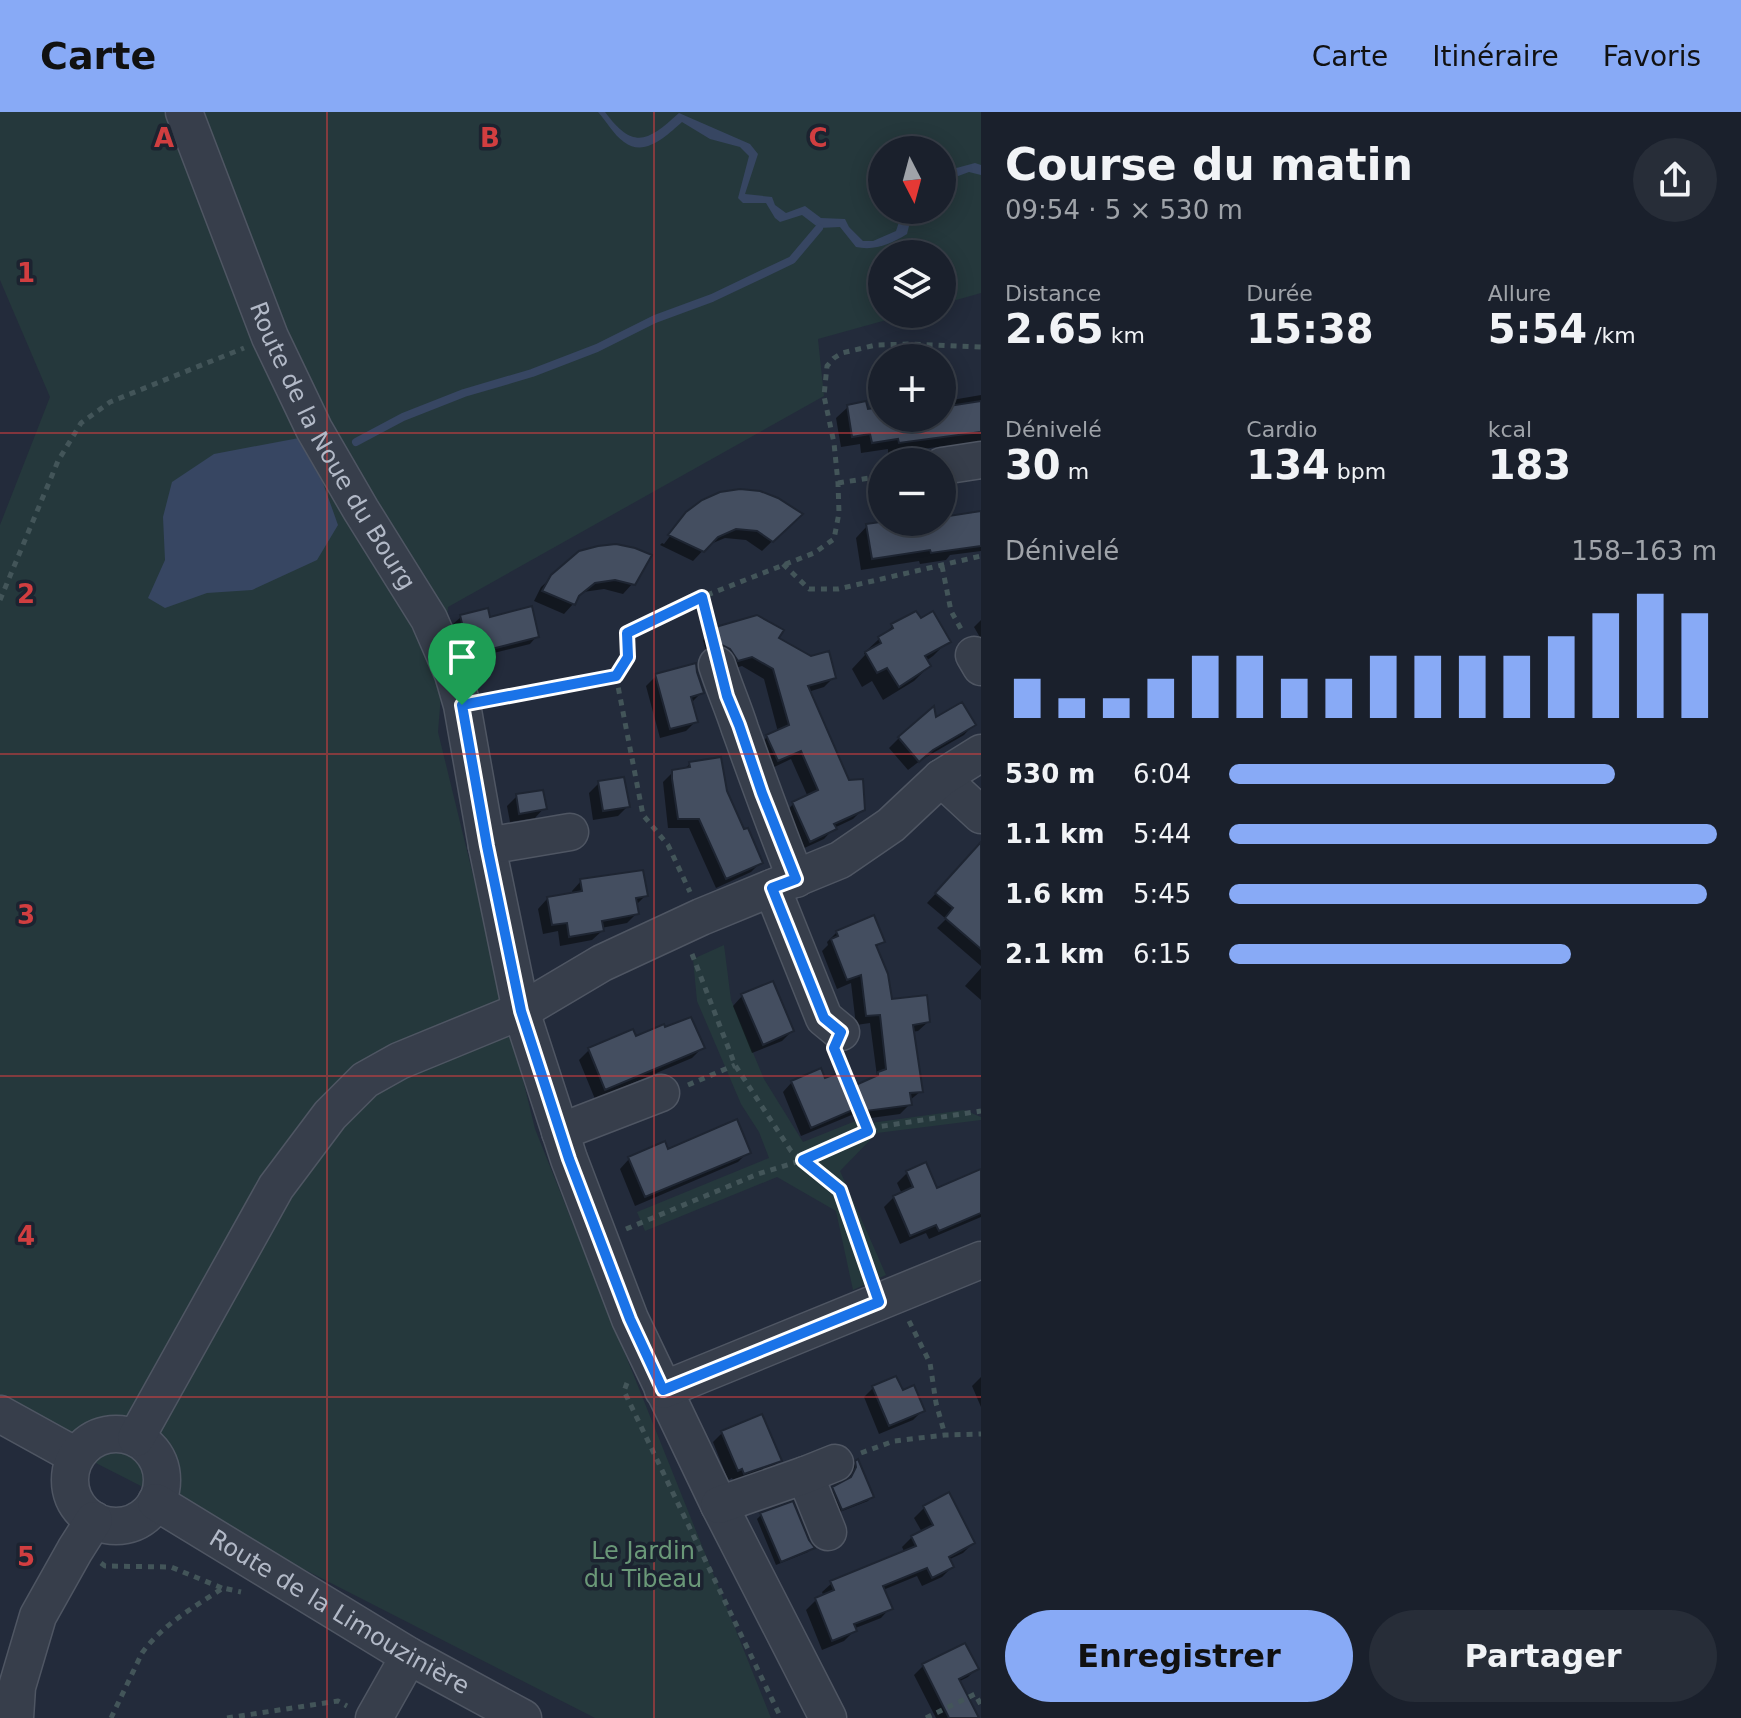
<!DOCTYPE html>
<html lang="fr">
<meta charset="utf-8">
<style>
:root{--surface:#1a202c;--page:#272d38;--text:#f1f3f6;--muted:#9fa3a9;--line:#383e48;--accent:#88aaf6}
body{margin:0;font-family:"DejaVu Sans",sans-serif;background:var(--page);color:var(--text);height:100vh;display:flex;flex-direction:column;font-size:30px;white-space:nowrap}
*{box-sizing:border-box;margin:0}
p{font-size:26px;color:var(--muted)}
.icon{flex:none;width:44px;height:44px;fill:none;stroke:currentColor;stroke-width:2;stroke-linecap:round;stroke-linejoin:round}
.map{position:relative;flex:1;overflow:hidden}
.details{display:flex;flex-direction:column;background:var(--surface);width:760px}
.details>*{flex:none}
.needle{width:52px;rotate:174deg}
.fabs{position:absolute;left:868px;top:24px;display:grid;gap:16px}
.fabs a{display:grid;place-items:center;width:88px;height:88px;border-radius:50%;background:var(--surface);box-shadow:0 4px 20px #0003,0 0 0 2px var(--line);font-size:40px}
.pin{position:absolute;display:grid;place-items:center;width:68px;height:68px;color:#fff;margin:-82px -34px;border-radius:50% 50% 50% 0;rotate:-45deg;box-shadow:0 0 8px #0007}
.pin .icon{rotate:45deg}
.round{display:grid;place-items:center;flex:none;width:84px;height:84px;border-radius:42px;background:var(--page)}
.overview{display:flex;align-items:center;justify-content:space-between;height:136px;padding:0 24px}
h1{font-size:44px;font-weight:600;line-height:60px}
.figures{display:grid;grid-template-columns:repeat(3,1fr);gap:12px;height:136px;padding:8px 24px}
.figures div{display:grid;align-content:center}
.figures b{font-size:40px;font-weight:600}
.figures small{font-size:22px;font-weight:400}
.figures p{font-size:22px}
.chart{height:224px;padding:16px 24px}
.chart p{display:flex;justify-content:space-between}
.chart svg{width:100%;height:144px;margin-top:8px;stroke:var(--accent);stroke-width:6}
.button{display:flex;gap:16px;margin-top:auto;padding:16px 24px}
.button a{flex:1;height:92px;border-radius:48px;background:var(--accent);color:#111;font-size:32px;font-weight:600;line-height:92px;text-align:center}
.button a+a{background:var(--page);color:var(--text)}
ul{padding:0 24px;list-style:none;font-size:26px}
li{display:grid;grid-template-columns:128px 96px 1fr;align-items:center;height:60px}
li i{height:20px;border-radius:10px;background:var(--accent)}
header{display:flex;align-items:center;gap:48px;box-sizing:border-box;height:112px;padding:0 40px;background:var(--accent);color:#111}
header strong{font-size:38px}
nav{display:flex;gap:44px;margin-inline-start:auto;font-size:28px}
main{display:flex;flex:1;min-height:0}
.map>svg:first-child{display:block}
</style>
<header>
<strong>Carte</strong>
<nav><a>Carte</a><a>Itinéraire</a><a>Favoris</a></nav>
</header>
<main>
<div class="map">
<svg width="981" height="1606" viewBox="0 0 981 1606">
<rect width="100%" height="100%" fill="#232b3b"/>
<path fill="#25383c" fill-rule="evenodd" d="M0,0h981v181l-39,11v-50h-60v60h26l-90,25 6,57 -376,211 -10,125 97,397 236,589h-176l-595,-304v-889l50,-128 -50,-117zM882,38h60v60h-60z
M724,833l7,55 33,79 39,63 55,-22 -26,-62 10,-4 29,69 93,-13 17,7v3l-104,13 -37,38 46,104 -33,15 -17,-79 -59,-34 -132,54 -8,-19 132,-54 -10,-26 -18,-28 -44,-103 -4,-42z"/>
<path fill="#374662" d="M598,0h7c29,39 43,29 74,1l71,31 8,10 -13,40 27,3 3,8 11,8 19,-7 16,12 24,1 4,8 14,14h10l23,-10 7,-21h10l-6,24c-16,10 -32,17 -51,13l-16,-20 -21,1 -17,-13 -22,7 -5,-4 -9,-15h-23l-5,-5 11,-42 -9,-9 -30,-8 -28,-17c-15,13 -37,36 -58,20 -10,-7 -18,-21 -26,-30z
M975,51l6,2v10l-12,-3 -27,10v-6l7,-6z
M299,326l19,31 20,56 -21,35 -65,30 -45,3 -42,15 -17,-10 17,-38 -2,-43 9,-35 42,-28z"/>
<path fill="#0007" d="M981,283v53l-17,2 -1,-6 -75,9v-4l-27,4 -1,-9 -19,3 -5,-29 12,-11 18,4 16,-2v9h60v-18l10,-2v2z
M981,400v39l-31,4 -4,5 -26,4 -1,-3 -58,9 -5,-32 11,-12 27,-4h48v-3z
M688,401l112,1 -38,37 -16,-11 -21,-2 -17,7 -15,16 -33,-16 2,-2 2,1z
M580,441l53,30 -10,11 -19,-5 -21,3 -7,6 -3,6 -9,10 -30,-13 7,-14z
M461,505l27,2 49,17 -7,8 -57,14 -2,-5 -5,2 -2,-9 -5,1 -6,-23z
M981,508v19l-7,-12z
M893,514l55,15 -15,15 -7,5 3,5 -15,15 -31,19 -11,-19 -10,6 -10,-18 13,-14 -1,-2z
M713,518l64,9 57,38 -10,10 -16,5 40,90 15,27 -10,10 -19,9 -10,11 -24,11 -16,-36 9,-10 15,-7 -17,-38 -23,11 -11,-23 10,-10 11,-5 -14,-53 -22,-13 -14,4 -21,-16 -4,-14z
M656,564l46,16 -10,10 4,19 -10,10 -26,7 -14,-52z
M935,608l38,5 -9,10 -43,25 -13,10 -19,-22 10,-10z
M690,652l35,28 36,70 -10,10 -35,16 -27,-60h-21l-5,-46 10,-10 10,-2z
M599,671l29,23 -10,10 -25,4 -4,-27z
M517,684l27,12 -9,10 -25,4 -3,-16z
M952,764l29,20v70l-44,-38 9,-9 -19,-16z
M581,769l65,14 -10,10 1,8 -10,10 -26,5 1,3 -10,9 -32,6 -2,-15 -15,3 -5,-25 9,-10 26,-4 -1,-4z
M837,820l45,9 -7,7 15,54 38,20 -10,9 -6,1 9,59 -12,10 1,3 -10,10 -44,6 -2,-6 -53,22 -18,-44 9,-10 32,-1 20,11 33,-16 -7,-53 -14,2 -5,-42 -14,6 -15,-38 6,-6 -1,-3z
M981,856v32l-16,-14z
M742,884l50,35 -10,10 -30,12 -19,-47z
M635,926l67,10 -10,10 -97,41 -16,-39 10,-10z
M667,1039l81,1 -10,10 -103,44 -15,-37 9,-10z
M925,1053l11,25 45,-19v46l-52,22 -3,-6 -26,11 -16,-37 10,-10 8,-3 -5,-11 10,-10z
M981,1265v30l-9,-21z
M873,1276l28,5 22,17 -10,10 -34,14 -15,-37z
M722,1321l58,27 -10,10 -36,13 -2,-5 -4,2 -15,-38z
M857,1350l15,34 -4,5 -31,12 -8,-20 19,-13 4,-7v-6z
M924,1396l49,35 -10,10 -15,7 4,7 -10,10 -20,9 -5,-10 -34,14 7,18 -9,10 -28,11 1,2 -10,10 -22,9 -16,-40 10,-10 8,-3 -2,-5 10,-9 73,-30 -3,-6 10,-10 10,-5 -8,-14z
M761,1403l51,33 -4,4 -32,13 -19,-46z
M923,1554l53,3 -8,8 -10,5 19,36h-41l-22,-43z"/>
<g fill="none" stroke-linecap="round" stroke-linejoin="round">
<path stroke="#374662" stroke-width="8" d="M356,330l47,-25 61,-24 68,-20 65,-25 58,-29 57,-21 80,-38 27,-32"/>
</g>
<path fill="#444e60" stroke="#1e2532" stroke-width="2" d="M866,289l2,8 14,-2v11h60v-11l39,-6v31l-82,11 -1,-4 -26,4 -2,-9 -18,3 -5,-32z
M740,377l20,2 18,7 25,16 -30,28 -16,-11 -21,-2 -18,8 -14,15 -36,-17 18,-23 16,-12 18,-8z
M981,399v35l-50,7 -1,-3 -58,9 -6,-35 14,-2h62v-5z
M616,432l19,4 17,7 -17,30 -20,-5 -20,3 -16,13 -4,9 -33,-14 9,-16 28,-24 19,-5z
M532,494l7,31 -59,15 -2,-6 -5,2 -2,-8 -5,1 -6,-26 28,-7 2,9z
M916,499l5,7 12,-7 18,31 -26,14 6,10 -32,21 -12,-19 -10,5 -12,-21 16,-9 -3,-6 15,-9 -2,-4z
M757,503l27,15 -5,8 32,18 18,-5 7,27 -28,8 41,94 14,-1 2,31 -31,14 3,5 -27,13 -18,-40 26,-12 -17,-39 -23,10 -12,-26 23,-10 -16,-56 -21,-12 -14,4 -8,-12 -8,-4h-6l-4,-17z
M696,551l1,9 7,21 -13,4 7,25 -28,7 -15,-55z
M962,590l14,23 -43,25 -14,12 -21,-25 36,-31 2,11z
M721,645l6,34 17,38 4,-1 15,35 -37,16 -27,-60h-21l-6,-40v-9l18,-3 -1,-5z
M624,665l6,30 -27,4 -5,-30z
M543,678l4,19 -28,5 -3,-20z
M981,730v107l-36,-31 8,-10 -18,-15z
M643,758l5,26 -12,2 3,16 -37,7 2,10 -35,6 -2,-14 -15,2 -5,-28 35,-6 -2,-12z
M874,803l11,27 -9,3 12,29 4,25 35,-4 3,27 -17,3 10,67 -13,1 2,12 -46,6 -2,-6 -53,23 -20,-47 30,-13 4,10 13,-5 7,17 33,-15v-3l8,-3 -6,-54 -14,1 -5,-41 -14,5 -16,-41 7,-3 -2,-5z
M773,869l21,50 -31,14 -22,-51z
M691,905l14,31 -100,42 -17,-42 45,-19 3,7 28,-12 1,3z
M737,1007l14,34 -106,44 -17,-40 37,-16 3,8z
M926,1050l11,26 44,-19v44l-42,18 -3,-6 -26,11 -17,-40 20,-9 -7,-16z
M896,1264l7,14 11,-5 11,26 -36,15 -17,-40z
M762,1302l20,47 -38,13 -2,-5 -4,2 -17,-40z
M858,1347l16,38 -32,13 -10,-23 19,-10 5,-10 -1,-6z
M949,1380l26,51 -26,14 5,10 -22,11 -5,-10 -44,18 10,23 -39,15 3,7 -25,10 -17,-43 19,-8 -4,-9 86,-35 -5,-10 22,-11 -10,-19z
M793,1389l16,39 6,8 -34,14 -21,-49z
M965,1531l14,26 -20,10 20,39h-30l-27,-54z"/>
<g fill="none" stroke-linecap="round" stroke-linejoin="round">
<defs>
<g id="minor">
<path id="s1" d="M184,0l86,225 23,48 21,44 47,81 68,109 24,55 9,31 25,141 34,165 48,148 61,160 89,186 109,213"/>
<path d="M942,354l39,-6"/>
<path d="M974,543l7,12"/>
<path d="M717,553c7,22 16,42 23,64 18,50 36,100 56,150"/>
<path d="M941,666l40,37"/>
<path d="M487,734l83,-14"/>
<path d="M772,776l52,130 17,14"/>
<path d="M560,1020l101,-39"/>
<path d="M663,1278l318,-130"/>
<path d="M0,1302l76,42"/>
<circle cx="116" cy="1368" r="46"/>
<path d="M136,1326l140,-251 54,-72 35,-35 34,-19 122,-50 81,-48 99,-46 139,-57 51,-35 50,-47 40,-25"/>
<path d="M805,1363l23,57"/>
<path id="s2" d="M156,1390l253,154 114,62"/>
<path d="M719,1393l86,-30 30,-12"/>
<path d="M15,1606l2,-31 21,-71 37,-66 19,-30"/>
<path d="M374,1606l35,-62"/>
</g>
</defs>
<use href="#minor" stroke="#4f5663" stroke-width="39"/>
<path stroke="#435559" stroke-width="5" stroke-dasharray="6 6" stroke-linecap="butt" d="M838,371l44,-7
M783,452l26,25h29l143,-33
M942,454l9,45 10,18
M702,485l9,39
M0,488l58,-139 23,-38 29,-21 134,-54
M616,564l27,139 25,30 22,47
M489,587l127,-23 12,-19 -1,-24 75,-36 112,-44 20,-14 5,-26 -1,-30 -4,-40 -10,-47 3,-30 7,-8 8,-5 34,-8 34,-1 71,3
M692,842l43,111 56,86 49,39 29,84
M839,950l29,69
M688,973l47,-20
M626,1117l132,-55 45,-14 51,-22 23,-11 104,-16
M909,1209l21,42 6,40 9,32
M627,1271l-3,8 157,327
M861,1341l33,-12 51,-6 36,-1
M101,1451l4,3 66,1 51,21
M111,1606l31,-65c20,-28 52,-46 81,-65l18,4
M227,1606l111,-17 9,5
M926,1606l49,-24 6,11"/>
<use href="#minor" stroke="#373e4b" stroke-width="36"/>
</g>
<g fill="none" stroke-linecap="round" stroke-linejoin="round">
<defs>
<path id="route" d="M702,485l25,99 12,29 23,68 34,86 -24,9 52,130 17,14 -7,16 34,83 -65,29 37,30 39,112 -216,88 -33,-71 -61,-160 -48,-148 -34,-165 -25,-141 154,-29 12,-19 -1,-24z"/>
</defs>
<use href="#route" stroke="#fff" stroke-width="16"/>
<use href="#route" stroke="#1a73e8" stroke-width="10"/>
</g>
<path fill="none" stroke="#d13e40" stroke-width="2" stroke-opacity="0.55" d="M327,0v1606M654,0v1606M0,321h981M0,642h981M0,964h981M0,1285h981"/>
<g text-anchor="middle" stroke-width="7" stroke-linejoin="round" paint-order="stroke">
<g font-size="24" fill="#b2b9c7" stroke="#1c2330">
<text dy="8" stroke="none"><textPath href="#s1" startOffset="366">Route de la Noue du Bourg</textPath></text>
<text dy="8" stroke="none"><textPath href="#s2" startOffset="214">Route de la Limouzinière</textPath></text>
</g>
<g font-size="24" fill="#6a9878" stroke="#1c2330">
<text x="643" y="1447">Le Jardin<tspan x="643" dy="28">du Tibeau</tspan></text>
</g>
</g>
<g font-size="26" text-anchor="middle" font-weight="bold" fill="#d13e40" stroke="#1c2330" stroke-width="7" stroke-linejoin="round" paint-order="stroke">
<text x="164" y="35">A</text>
<text x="490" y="35">B</text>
<text x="818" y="35">C</text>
<text x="26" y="170">1</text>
<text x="26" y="491">2</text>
<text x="26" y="812">3</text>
<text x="26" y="1133">4</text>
<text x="26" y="1454">5</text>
</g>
</svg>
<div class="fabs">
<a><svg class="needle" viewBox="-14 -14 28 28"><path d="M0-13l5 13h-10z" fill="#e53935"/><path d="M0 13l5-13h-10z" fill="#9fa3a9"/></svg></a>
<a><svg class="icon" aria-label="layers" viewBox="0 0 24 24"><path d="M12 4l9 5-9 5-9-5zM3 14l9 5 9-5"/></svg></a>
<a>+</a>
<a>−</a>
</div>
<div class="pin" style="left:462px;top:593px;background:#1e9e55"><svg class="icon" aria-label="arrive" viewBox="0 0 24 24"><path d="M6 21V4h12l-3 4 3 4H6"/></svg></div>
</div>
<section class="details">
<div class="overview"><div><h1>Course du matin</h1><p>09:54 · 5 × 530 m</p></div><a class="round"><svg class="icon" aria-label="share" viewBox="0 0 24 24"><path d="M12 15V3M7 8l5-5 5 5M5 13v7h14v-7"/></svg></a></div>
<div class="figures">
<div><p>Distance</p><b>2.65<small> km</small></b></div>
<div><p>Durée</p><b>15:38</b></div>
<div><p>Allure</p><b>5:54<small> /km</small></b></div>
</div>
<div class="figures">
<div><p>Dénivelé</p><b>30<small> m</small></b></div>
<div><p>Cardio</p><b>134<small> bpm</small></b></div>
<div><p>kcal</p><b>183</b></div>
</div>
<div class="chart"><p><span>Dénivelé</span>158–163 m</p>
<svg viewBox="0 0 160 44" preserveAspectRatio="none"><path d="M5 44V32M15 44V38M25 44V38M35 44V32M45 44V25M55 44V25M65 44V32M75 44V32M85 44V25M95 44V25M105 44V25M115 44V25M125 44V19M135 44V12M145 44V6M155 44V12"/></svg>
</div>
<ul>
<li><b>530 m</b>6:04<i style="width:79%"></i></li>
<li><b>1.1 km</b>5:44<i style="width:100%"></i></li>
<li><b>1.6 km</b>5:45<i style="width:98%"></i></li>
<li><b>2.1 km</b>6:15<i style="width:70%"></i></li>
</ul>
<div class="button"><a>Enregistrer</a><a>Partager</a></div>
</section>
</main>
